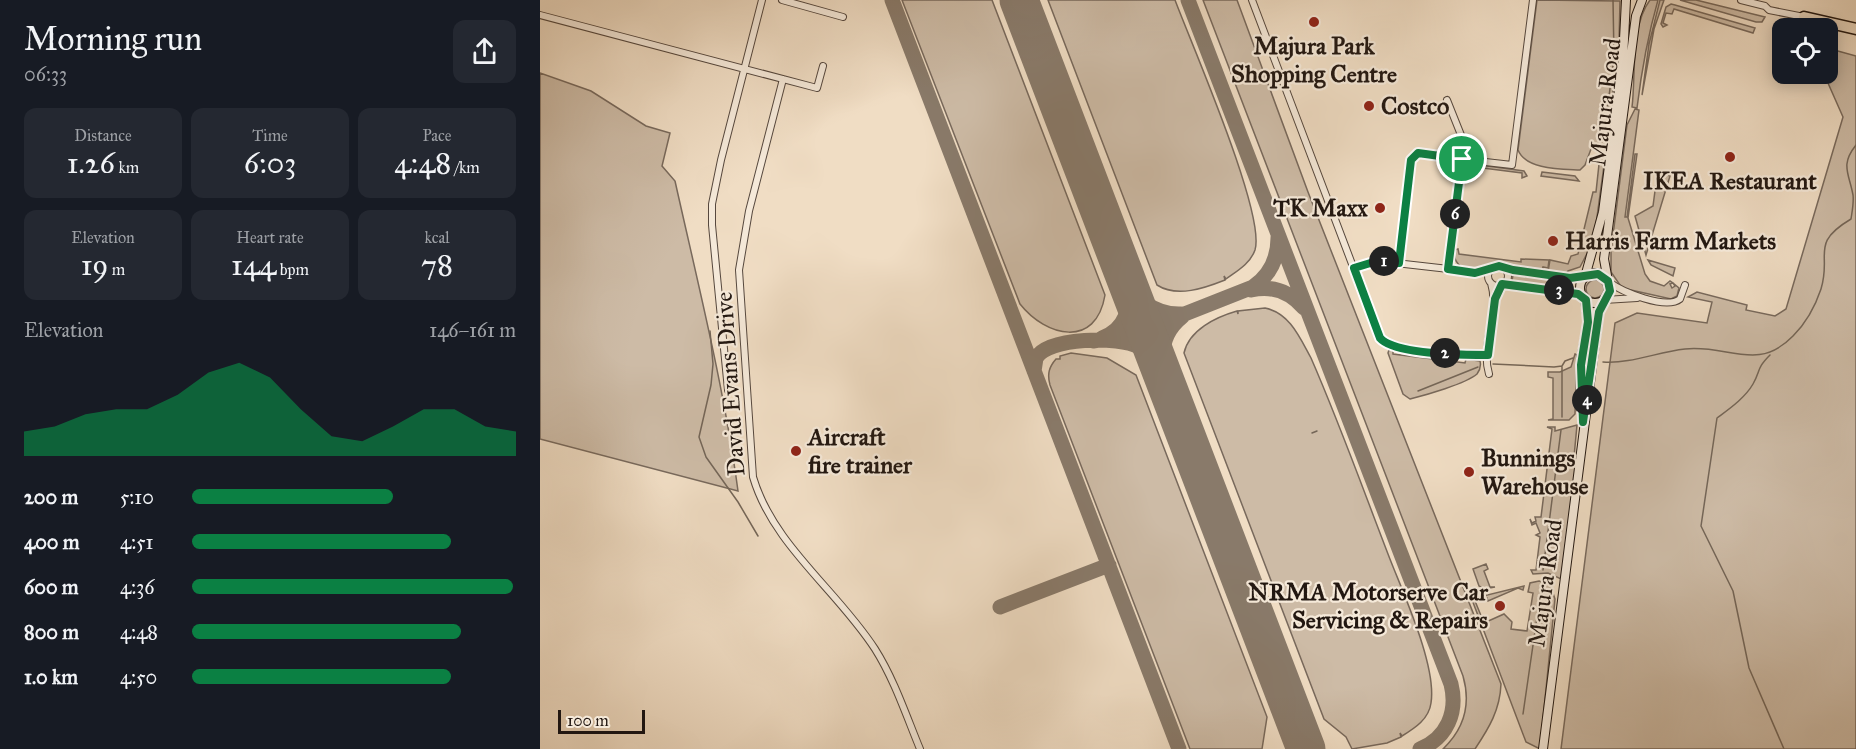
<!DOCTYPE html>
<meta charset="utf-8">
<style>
:root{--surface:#171b24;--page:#242831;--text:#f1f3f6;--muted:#9ea1a6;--accent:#0b8043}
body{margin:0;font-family:"IM FELL Great Primer",serif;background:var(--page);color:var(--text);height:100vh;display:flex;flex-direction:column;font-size:22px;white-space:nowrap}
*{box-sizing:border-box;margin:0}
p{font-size:20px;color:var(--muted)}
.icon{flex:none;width:33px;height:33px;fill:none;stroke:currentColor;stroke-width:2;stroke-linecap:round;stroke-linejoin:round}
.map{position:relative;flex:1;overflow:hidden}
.sheet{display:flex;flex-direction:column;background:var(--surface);width:540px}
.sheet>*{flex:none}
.tools{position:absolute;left:1232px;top:18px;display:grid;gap:12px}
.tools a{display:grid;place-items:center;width:66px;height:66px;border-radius:12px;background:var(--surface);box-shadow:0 3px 15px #0003;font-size:30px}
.scale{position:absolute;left:18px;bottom:15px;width:87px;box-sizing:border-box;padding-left:6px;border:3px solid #221711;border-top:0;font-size:16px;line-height:21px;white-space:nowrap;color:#221711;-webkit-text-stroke:4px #f5e9d9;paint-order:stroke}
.pin{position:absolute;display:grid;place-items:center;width:51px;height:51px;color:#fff;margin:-26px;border:3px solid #fff;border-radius:50%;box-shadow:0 2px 6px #0007}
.km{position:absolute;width:30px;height:30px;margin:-15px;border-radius:50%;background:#222;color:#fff;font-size:16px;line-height:30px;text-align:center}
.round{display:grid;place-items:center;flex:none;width:63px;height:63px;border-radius:12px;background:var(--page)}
.summary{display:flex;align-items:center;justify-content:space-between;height:102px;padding:0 24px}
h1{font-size:33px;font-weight:600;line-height:45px}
.stats{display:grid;grid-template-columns:repeat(3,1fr);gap:9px;height:102px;padding:6px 24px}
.stats div{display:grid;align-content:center;border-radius:12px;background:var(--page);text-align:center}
.stats b{font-size:30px;font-weight:600}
.stats small{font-size:16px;font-weight:400}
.stats p{font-size:16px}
.chart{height:168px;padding:12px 24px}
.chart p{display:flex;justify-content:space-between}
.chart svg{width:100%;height:108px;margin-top:6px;fill:var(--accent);opacity:.7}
ul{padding:0 24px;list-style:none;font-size:20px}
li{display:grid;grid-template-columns:96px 72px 1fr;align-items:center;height:45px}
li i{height:15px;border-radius:8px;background:var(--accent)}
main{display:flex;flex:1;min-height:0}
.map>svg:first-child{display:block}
</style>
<main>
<section class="sheet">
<div class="summary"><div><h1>Morning run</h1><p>06:33</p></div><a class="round"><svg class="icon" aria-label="share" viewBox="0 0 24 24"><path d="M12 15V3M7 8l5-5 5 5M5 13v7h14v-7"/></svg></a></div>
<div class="stats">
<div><p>Distance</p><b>1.26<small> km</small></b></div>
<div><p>Time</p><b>6:03</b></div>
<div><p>Pace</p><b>4:48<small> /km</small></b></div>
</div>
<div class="stats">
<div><p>Elevation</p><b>19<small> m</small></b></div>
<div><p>Heart rate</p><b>144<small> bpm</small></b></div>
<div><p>kcal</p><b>78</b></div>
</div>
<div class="chart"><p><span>Elevation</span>146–161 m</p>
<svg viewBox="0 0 160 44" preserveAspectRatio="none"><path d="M0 44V34L10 32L20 27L30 25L40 25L50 19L60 10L70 6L80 12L90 25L100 36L110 38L120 32L130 25L140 25L150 32L160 34V44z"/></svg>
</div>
<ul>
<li><b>200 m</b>5:10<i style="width:62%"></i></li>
<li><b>400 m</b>4:51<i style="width:80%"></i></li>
<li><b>600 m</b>4:36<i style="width:99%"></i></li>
<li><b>800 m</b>4:48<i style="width:83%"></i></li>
<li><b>1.0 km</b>4:50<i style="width:80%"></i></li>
</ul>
</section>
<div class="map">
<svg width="1316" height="749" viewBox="0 0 1316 749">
<rect width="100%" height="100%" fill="#f0ddc4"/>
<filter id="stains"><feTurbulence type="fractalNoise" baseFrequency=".00333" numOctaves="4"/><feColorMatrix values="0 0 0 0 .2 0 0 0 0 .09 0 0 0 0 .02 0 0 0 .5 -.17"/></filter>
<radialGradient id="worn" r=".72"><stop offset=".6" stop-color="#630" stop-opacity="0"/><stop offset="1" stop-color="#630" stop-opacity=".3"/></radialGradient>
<path fill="#cdbba6" stroke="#78695c" stroke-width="1.5" d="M362,0h90l113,295c-9,54 -59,42 -85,9z
M508,0h127c16,43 91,214 80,250 -5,14 -18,21 -29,29l-2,-3 1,4c-20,8 -48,18 -68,5z
M663,0h34l71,192 193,492c-1,26 -12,44 -26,65h-32c21,-20 28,-45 20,-73z
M997,0l83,1 -1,42 -12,96 -2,5 -14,5 -6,16 -5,5c-18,-1 -54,0 -62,-20z
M1110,0h8c-10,35 -17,75 -21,108l-5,-1c4,-30 -2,-81 18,-107z
M1120,0h4l-10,29 -12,66 7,-51z
M1140,0h16l69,17 -3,5h-6z
M1131,4l4,1 80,23 -2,5 -79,-24 -2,5 -6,-1 -3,10 4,2 -4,2 -2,-3 5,-17z
M1287,48l29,8v693h-295l54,-426 22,-10 70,10 5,-21 -24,-5 9,-5 50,13 -1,5 29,6 11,-7 57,-192 -19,-43h3z
M0,73l51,18 55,35 24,7 -8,33 13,15c23,103 49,206 63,310l-198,-52z
M1095,109l4,1 -14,107h2l8,-63h2l-9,64 17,56 5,7 14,5 6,-5 3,2 -3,1 2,4 3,-2 -2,-3 6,5 -2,8 -6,3 -49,-11 -11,-16v-21l16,-126z
M1066,151l-10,73 -6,24 -10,19 -12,4 -2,3 -18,-2 2,-12 18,4 3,-8 7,-2 15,-62h3l4,-37z
M940,165l44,6 3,5 -5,2v-5l-47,-6 -1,4h-5l4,-5z
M1002,172l33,4 4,5 -38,-5z
M1121,173l9,3 -24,79 -11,-39 18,-10 4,-30z
M918,249l1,5 62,8v-3l28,1 -1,8 -5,-1 -1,4c-14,-2 -28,-6 -42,-8 -8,-2 -10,4 -17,6 -16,5 -30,-3 -29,-19z
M1108,260l27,8 -2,8 -22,-11z
M973,275l53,6 -1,7 -53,-7z
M1046 289a9 9 0 1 1 18 0a9 9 0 1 1-18 0Z
M725,308c25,5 35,30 46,50 28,64 52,131 77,196 14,37 49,111 43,149 -2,16 -16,25 -29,33l-2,-3 1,4 -14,6 -35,6 -6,-12 -22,-18 -140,-366c5,-23 32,-36 53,-42l1,3v-3z
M853,349v5l72,9 1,-4 14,2c1,4 0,9 -3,13 -12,10 -51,21 -67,25l-7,-5 -15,-41 1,-3z
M531,353l36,5 29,17 131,342 -5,32h-72l-140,-364c-3,-11 -1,-18 6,-26h4v-3z
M1035,354l2,1 -2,59 -6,6h-21l5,-1v-41l-5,-1v-5h12l11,-5z
M1037,425l-3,32 3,1 -16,121 -13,-6 -15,1 -2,-4h5l4,-33 -4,-2 4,-2 -4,-10 -4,2 -2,-6 2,4 4,-2 -1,-4h6l11,-88 -5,-2h8v4z
M946,564l2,5 -4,2 6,16h5l-11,2 -5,-3 -6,-17z
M999,581l11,3 5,15 -15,150 -14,-7 -55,-145 2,-1 11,27 20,-9 8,8 -1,7 16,2 6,-38 -5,-1 2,-9z
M984,586l-1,4 -5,-2 -30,13 -1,-3 -5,2 1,-4z"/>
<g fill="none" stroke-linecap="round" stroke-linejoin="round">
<path stroke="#746658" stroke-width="1.5" d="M1067,112l7,-55 -1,-57
M1064,141v-6
M170,331l3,33 -2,21 -12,52 7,20 32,45 20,34
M1230,355c-14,14 -9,15 -17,29 -8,14 -24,25 -36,34l-16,108 32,65 16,77 35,81
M1063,362c28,2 54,-10 82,-13 43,-5 72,24 108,-13 13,-13 22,-29 28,-47 11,-35 -12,-45 30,-70 1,-7 3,-16 2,-24 -4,-22 -13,-30 3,-50
M953,364l61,3 8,-1 3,-5 8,-3
M1022,367v50
M878,391l60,-24
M772,433l5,-2
M1003,570l18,-140
M983,714l19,-131"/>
<path stroke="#897a6a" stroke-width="15" d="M352,0l287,749
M648,0l263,684c7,28 -4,54 -31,65
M584,274c9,24 30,41 57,40
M711,290c21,-5 39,2 53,18
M562,338c24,-9 29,-30 26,-54
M553,341l41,-7 119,-47c17,-12 25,-28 25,-49
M494,371l2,-13c12,-21 83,-22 103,-11 15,8 21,22 27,37
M639,418c-13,-34 -31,-74 3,-101
M460,607l109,-42
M759,731l10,18"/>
<path stroke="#897a6a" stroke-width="39" d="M479,0l287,749"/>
<defs>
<path id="minor" d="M242,0l61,17
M712,0l128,338c15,17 85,17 108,17
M1201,0l24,6 4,4 35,7
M0,15l277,73 6,-22
M243,79l-34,132 -10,59 14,207c20,68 84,113 122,172 19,30 31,66 45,100
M907,100l18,45 -2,14
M859,263l12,-103 4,-6 97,11 21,-165
M948 276a10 10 0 1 1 20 0a10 10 0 1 1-20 0Z
M963,267l64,11h18
M814,268l24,-7 97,11 18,-5
M907,269l15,-110
M1069,282c13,10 57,28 71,17l5,-14
M963,284l68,8 13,5
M1064,300l33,-2
M949,374c-9,-29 11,-61 2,-91
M188,390l-16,-165v-21l9,-44 41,-160"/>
<path id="secondary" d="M1040 288a15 15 0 1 1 30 0a15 15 0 1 1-30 0Z
M1045,277l18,-65 20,-153 3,-59
M1068,281l-4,-22 32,-243 6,-16
M1041,409v-49l7,-38 -3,-23
M1003,749l56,-437 4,-11"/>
<path id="motorway" d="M1264,17l52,12"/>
</defs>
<use href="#minor" stroke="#56483e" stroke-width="8"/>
<use href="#secondary" stroke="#221711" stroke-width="10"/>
<use href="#motorway" stroke="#221711" stroke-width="13"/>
<use href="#minor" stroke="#f5e9d9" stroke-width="6"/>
<use href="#secondary" stroke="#f5e9d9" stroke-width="8"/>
<use href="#motorway" stroke="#f0ddc4" stroke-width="10"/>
</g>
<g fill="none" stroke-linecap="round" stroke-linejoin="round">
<defs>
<path id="route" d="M878,153l44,6 -14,110 27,4 24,-7 14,4 57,8 28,-4 10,7 2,10 -11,21 -16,110 -2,-57 7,-43 -2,-22 -8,-6 -76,-10 -7,15 -7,56c-23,0 -93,0 -108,-17l-26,-70 23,-7 22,2 12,-103z"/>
</defs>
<use href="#route" stroke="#fff" stroke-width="12"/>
<use href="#route" stroke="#0b8043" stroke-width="8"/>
</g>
<g fill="#8f2418" stroke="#f5e9d9" stroke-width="2">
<circle cx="774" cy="22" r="6"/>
<circle cx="829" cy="106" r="6"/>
<circle cx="1190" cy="157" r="6"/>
<circle cx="840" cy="208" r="6"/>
<circle cx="1013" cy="241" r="6"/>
<circle cx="256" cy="451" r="6"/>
<circle cx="929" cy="472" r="6"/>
<circle cx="960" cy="606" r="6"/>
</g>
<g text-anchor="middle" stroke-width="4.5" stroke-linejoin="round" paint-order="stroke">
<g font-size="24" font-weight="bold" fill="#221711" stroke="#f5e9d9" text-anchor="start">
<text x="774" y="54" text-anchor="middle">Majura Park<tspan x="774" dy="28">Shopping Centre</tspan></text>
<text x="841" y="114">Costco</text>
<text x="1190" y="189" text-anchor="middle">IKEA Restaurant</text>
<text x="828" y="216" text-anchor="end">TK Maxx</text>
<text x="1025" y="249">Harris Farm Markets</text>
<text x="268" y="445">Aircraft<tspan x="268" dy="28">fire trainer</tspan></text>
<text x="941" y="466">Bunnings<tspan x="941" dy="28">Warehouse</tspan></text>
<text x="948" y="600" text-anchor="end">NRMA Motorserve Car<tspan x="948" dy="28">Servicing &amp; Repairs</tspan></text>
</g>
<g font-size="24" fill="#221711" stroke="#f5e9d9">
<text transform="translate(1065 102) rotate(-83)" y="8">Majura Road</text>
<text transform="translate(190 384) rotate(-94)" y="8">David Evans Drive</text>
<text transform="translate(1005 583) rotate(-82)" y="8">Majura Road</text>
</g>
</g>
<rect width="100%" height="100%" filter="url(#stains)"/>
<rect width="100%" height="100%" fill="url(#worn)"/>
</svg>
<div class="tools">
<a><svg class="icon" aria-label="locate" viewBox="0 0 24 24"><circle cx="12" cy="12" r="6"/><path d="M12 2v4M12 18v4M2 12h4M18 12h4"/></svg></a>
</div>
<div class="scale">100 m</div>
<div class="pin" style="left:922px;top:159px;background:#1e9e55"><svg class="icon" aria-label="arrive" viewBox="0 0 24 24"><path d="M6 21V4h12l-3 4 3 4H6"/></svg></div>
<b class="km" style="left:844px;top:261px">1</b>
<b class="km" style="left:905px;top:353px">2</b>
<b class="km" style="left:1019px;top:290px">3</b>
<b class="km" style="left:1047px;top:400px">4</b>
<b class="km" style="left:915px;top:214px">6</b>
</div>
</main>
